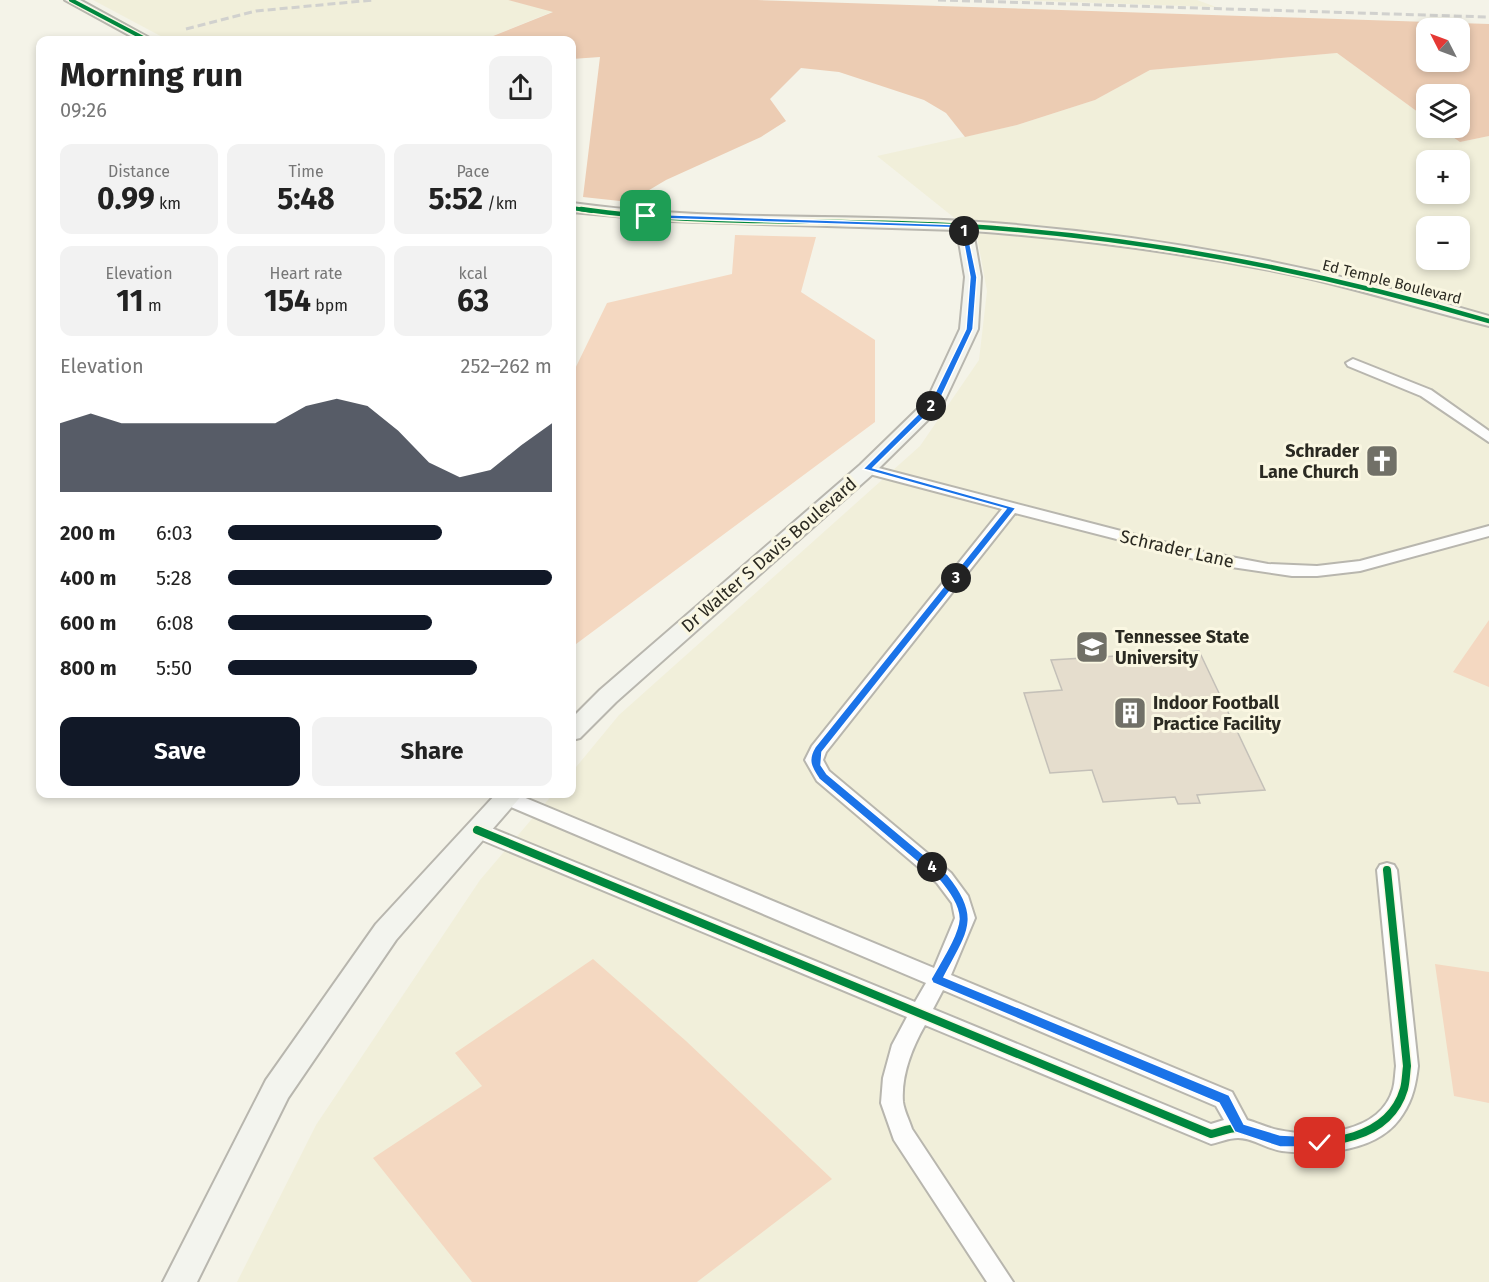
<!DOCTYPE html>
<meta charset="utf-8">
<style>
:root{--surface:#fff;--page:#f2f2f2;--text:#222;--muted:#767676;--accent:#111827}
body{margin:0;font-family:"Fira Sans",sans-serif;background:var(--page);color:var(--text);height:100vh;display:flex;flex-direction:column;font-size:22px;white-space:nowrap}
*{box-sizing:border-box;margin:0}
p{font-size:20px;color:var(--muted)}
.icon{flex:none;width:33px;height:33px;fill:none;stroke:currentColor;stroke-width:2;stroke-linecap:round;stroke-linejoin:round}
.map{position:relative;flex:1;overflow:hidden}
.details{position:absolute;left:36px;top:36px;width:540px;height:762px;display:flex;flex-direction:column;background:var(--surface);border-radius:12px;box-shadow:0 3px 9px #0003}
.details>*{flex:none}
.needle{width:39px;rotate:312deg}
.fabs{position:absolute;left:1416px;top:18px;display:grid;gap:12px}
.fabs a{display:grid;place-items:center;width:54px;height:54px;border-radius:12px;background:var(--surface);box-shadow:0 3px 9px #0003;font-size:30px}
.pin{position:absolute;display:grid;place-items:center;width:51px;height:51px;color:#fff;margin:-26px;border-radius:12px;box-shadow:0 3px 9px #0006}
.km{position:absolute;width:30px;height:30px;margin:-15px;border-radius:50%;background:#222;color:#fff;font-size:16px;line-height:30px;text-align:center}
.round{display:grid;place-items:center;flex:none;width:63px;height:63px;border-radius:12px;background:var(--page)}
.overview{display:flex;align-items:center;justify-content:space-between;height:102px;padding:0 24px}
h1{font-size:33px;font-weight:700;line-height:45px}
.stats{display:grid;grid-template-columns:repeat(3,1fr);gap:9px;height:102px;padding:6px 24px}
.stats div{display:grid;align-content:center;border-radius:12px;background:var(--page);text-align:center}
.stats b{font-size:30px;font-weight:700}
.stats small{font-size:16px;font-weight:400}
.stats p{font-size:16px}
.chart{height:168px;padding:12px 24px}
.chart p{display:flex;justify-content:space-between}
.chart svg{width:100%;height:108px;margin-top:6px;fill:var(--accent);opacity:.7}
.button{display:flex;gap:12px;margin-top:auto;padding:12px 24px}
.button a{flex:1;height:69px;border-radius:12px;background:var(--accent);color:#fff;font-size:24px;font-weight:700;line-height:69px;text-align:center}
.button a+a{background:var(--page);color:var(--text)}
ul{padding:0 24px;list-style:none;font-size:20px}
li{display:grid;grid-template-columns:96px 72px 1fr;align-items:center;height:45px}
li i{height:15px;border-radius:8px;background:var(--accent)}
.map>svg:first-child{display:block}
</style>
<div class="map">
<svg width="1489" height="1282" viewBox="0 0 1489 1282">
<rect width="100%" height="100%" fill="#f4f3e8"/>
<path fill="#f1efda" fill-rule="evenodd" d="M93,0h415l46,11 -71,29h-315z
M1008,0h189l19,7z
M1337,53l89,65v10h14l20,14 29,-6v1146h-1252l79,-157 164,-245 73,-86h19v-22l47,-57 301,-269 59,-86 8,-69 -10,-55 -100,-80 140,-31 78,-25 55,-30zM1426,160h34v34h-34zM1426,226h34v34h-34z"/>
<path fill="#f4d8c1" d="M735,235l81,2 -15,55 74,48v82l-303,225v-272l35,-72 125,-29z
M1489,620v67l-36,-15z
M593,959l93,82 146,138 -135,103h-225l-99,-124 109,-72 -27,-33z
M1435,964l54,8v131l-35,-7z"/>
<path fill="#ecccb3" fill-rule="evenodd" d="M508,0h249l732,24v112l-29,6 -20,-14h20v-34h-34v24l-89,-65 -187,17 -55,30 -78,25 -52,12 -19,-24 -22,-13 -85,-28 -38,-4 -31,31 16,22 -25,16 -95,43 -37,22 -46,-5 17,-140 -28,2v-19h-89l70,-28zM1426,28h34v34h-34z"/>
<path fill="#e5ddcd" stroke="#c4c0b8" stroke-width="1.5" d="M1199,651l66,139 -68,5 3,8 -22,1 -3,-7 -72,5 -11,-32 -42,3 -26,-80 38,-3 -11,-30z"/>
<g fill="none" stroke-linecap="round" stroke-linejoin="round">
<defs>
<path id="minor" d="M1353,359l78,31 58,41v11l-68,-46 -73,-30 -2,-3z
M867,465l327,85 74,14 49,2 43,-5 129,-35v10l-129,35 -43,5h-25l-74,-11 -203,-52 -189,239 -3,8 6,11 122,102 17,23 7,22 -24,57 281,117 15,28c11,3 21,8 31,10 38,8 102,4 115,-41 2,-7 2,-16 3,-23l-19,-196 3,-5 7,-2 7,2 3,5 21,196c-2,17 -5,33 -15,48 -23,38 -81,42 -121,37 -15,-2 -29,-13 -44,-13 -9,0 -18,4 -27,6l-286,-119c-13,23 -24,50 -22,77 1,8 6,18 9,27l101,153h-26l-93,-142 -13,-37 2,-25 9,-33 15,-28 -437,-182 -2,-5 2,-5 7,-2 7,2 431,177 11,-19 -427,-181 -2,-5 2,-3h17l418,174 21,-50 -3,-15 -15,-20 -120,-102 -12,-21 7,-14 190,-237 -140,-37 -2,-3 2,-3zM943,990l273,116 8,14 -13,4 -278,-115z"/>
<path id="secondary" d="M65,0h15l73,40h-15z
M572,203c129,18 261,11 391,18 179,11 354,44 526,95v10c-65,-16 -129,-37 -195,-51 -106,-22 -213,-36 -321,-44l8,46 -3,52 -36,77 -68,67 -258,229 -36,36 -8,2v-22l28,-28 260,-225 67,-65 33,-71 5,-52 -8,-47 -287,-9 -98,-9z
M496,794h27l-127,146 -108,158 -91,184h-34l103,-202 110,-156z"/>
</defs>
<use href="#minor" stroke="#b8b6ae" stroke-width="4"/>
<use href="#secondary" stroke="#b8b6ae" stroke-width="4"/>
<use href="#minor" fill="#fdfdfc" fill-rule="evenodd"/>
<use href="#secondary" fill="#f3f4ee" fill-rule="evenodd"/>
<path stroke="#d1d1ce" stroke-width="3" stroke-dasharray="8 4" stroke-linecap="butt" d="M938,0l551,17
M186,29l70,-18 117,-11"/>
<defs>
<path id="cycleway-far3" d="M71,0l76,40
M572,208l20,3"/>
<path id="cycleway-far2" d="M581,209c126,18 256,9 383,17 179,11 353,45 525,95"/>
<path id="cycleway-far1" d="M477,830l4,1"/>
<path id="cycleway" d="M477,830l734,304c9,-2 18,-6 27,-6 15,0 29,11 45,13 44,5 106,-1 121,-52 2,-7 2,-16 3,-23l-20,-196"/>
</defs>
<use href="#cycleway-far3" stroke="#faf7e2" stroke-width="6"/>
<use href="#cycleway-far2" stroke="#faf7e2" stroke-width="8"/>
<use href="#cycleway-far1" stroke="#faf7e2" stroke-width="10"/>
<use href="#cycleway" stroke="#faf7e2" stroke-width="11"/>
<use href="#cycleway-far3" stroke="#00873e" stroke-width="4"/>
<use href="#cycleway-far2" stroke="#00873e" stroke-width="4.5"/>
<use href="#cycleway-far1" stroke="#00873e" stroke-width="6"/>
<use href="#cycleway" stroke="#00873e" stroke-width="8"/>
</g>
<path fill="#1a73e8" stroke="#fff" stroke-width="1.5" d="M644,214l322,11 11,52 -4,52 -35,75 -65,64 143,40 -194,244 -1,13 6,9 121,101c35,43 19,58 -4,102l285,118 15,29 36,11 40,2 5,1 2,5 -2,4h-45l-45,-15 -16,-29 -286,-120 -2,-4c8,-15 27,-43 28,-60 0,-14 -11,-28 -19,-38l-121,-102c-8,-12 -12,-19 -4,-32l191,-238 -143,-40 68,-68 35,-72 4,-52 -9,-49 -315,-10z"/>
<defs>
<symbol id="church-square" viewBox="-11 -11 22 22"><rect x="-9" y="-9" width="18" height="18" rx="4" fill="#717067" stroke="#faf7e2"/><path d="M-1.2-6h2.4v3.5h3.3v2.4h-3.3V6h-2.4V-.1h-3.3v-2.4h3.3Z" fill="#fff"/></symbol>
<symbol id="university-square" viewBox="-11 -11 22 22"><rect x="-9" y="-9" width="18" height="18" rx="4" fill="#717067" stroke="#faf7e2"/><path d="M0-5L7-2L0 1L-7-2ZM-4 1L0 2.5L4 1V4Q0 6-4 4Z" fill="#fff"/></symbol>
<symbol id="building-square" viewBox="-11 -11 22 22"><rect x="-9" y="-9" width="18" height="18" rx="4" fill="#717067" stroke="#faf7e2"/><path d="M-4-6H4V6H1V3H-1V6H-4ZM-2.5-4.3h1.7v1.8h-1.7ZM.8-4.3h1.7v1.8H.8ZM-2.5-1h1.7V.8h-1.7ZM.8-1h1.7V.8H.8Z" fill="#fff"/></symbol>
</defs>
<g fill-rule="evenodd">
<use href="#church-square" x="1363" y="442" width="38" height="38"/>
<use href="#university-square" x="1073" y="628" width="38" height="38"/>
<use href="#building-square" x="1111" y="694" width="38" height="38"/>
</g>
<g text-anchor="middle" stroke-width="6" stroke-linejoin="round" paint-order="stroke">
<g font-size="15" fill="#2b2a22" stroke="#faf7e2">
<text transform="translate(1392 282) rotate(14)" y="5">Ed Temple Boulevard</text>
</g>
<g font-size="18" font-weight="bold" fill="#2b2a22" stroke="#faf7e2" text-anchor="start">
<text x="1359" y="457" text-anchor="end">Schrader<tspan x="1359" dy="21">Lane Church</tspan></text>
<text x="1115" y="643">Tennessee State<tspan x="1115" dy="21">University</tspan></text>
<text x="1153" y="709">Indoor Football<tspan x="1153" dy="21">Practice Facility</tspan></text>
</g>
<g font-size="18" fill="#2b2a22" stroke="#faf7e2">
<text transform="translate(1177 549) rotate(13)" y="6">Schrader Lane</text>
<text transform="translate(769 555) rotate(-41)" y="6">Dr Walter S Davis Boulevard</text>
</g>
</g>
</svg>
<div class="fabs">
<a><svg class="needle" viewBox="-14 -14 28 28"><path d="M0-13l5 13h-10z" fill="#e53935"/><path d="M0 13l5-13h-10z" fill="#767676"/></svg></a>
<a><svg class="icon" aria-label="layers" viewBox="0 0 24 24"><path d="M12 4l9 5-9 5-9-5zM3 14l9 5 9-5"/></svg></a>
<a>+</a>
<a>−</a>
</div>
<div class="pin" style="left:646px;top:216px;background:#1e9e55"><svg class="icon" aria-label="arrive" viewBox="0 0 24 24"><path d="M6 21V4h12l-3 4 3 4H6"/></svg></div>
<div class="pin" style="left:1320px;top:1143px;background:#d93025"><svg class="icon" aria-label="check" viewBox="0 0 24 24"><path d="M5 12l5 5 9-10"/></svg></div>
<b class="km" style="left:964px;top:231px">1</b>
<b class="km" style="left:931px;top:406px">2</b>
<b class="km" style="left:956px;top:578px">3</b>
<b class="km" style="left:932px;top:867px">4</b>
<section class="details">
<div class="overview"><div><h1>Morning run</h1><p>09:26</p></div><a class="round"><svg class="icon" aria-label="share" viewBox="0 0 24 24"><path d="M12 15V3M7 8l5-5 5 5M5 13v7h14v-7"/></svg></a></div>
<div class="stats">
<div><p>Distance</p><b>0.99<small> km</small></b></div>
<div><p>Time</p><b>5:48</b></div>
<div><p>Pace</p><b>5:52<small> /km</small></b></div>
</div>
<div class="stats">
<div><p>Elevation</p><b>11<small> m</small></b></div>
<div><p>Heart rate</p><b>154<small> bpm</small></b></div>
<div><p>kcal</p><b>63</b></div>
</div>
<div class="chart"><p><span>Elevation</span>252–262 m</p>
<svg viewBox="0 0 160 44" preserveAspectRatio="none"><path d="M0 44V16L10 12L20 16L30 16L40 16L50 16L60 16L70 16L80 9L90 6L100 9L110 19L120 32L130 38L140 35L150 25L160 16V44z"/></svg>
</div>
<ul>
<li><b>200 m</b>6:03<i style="width:66%"></i></li>
<li><b>400 m</b>5:28<i style="width:100%"></i></li>
<li><b>600 m</b>6:08<i style="width:63%"></i></li>
<li><b>800 m</b>5:50<i style="width:77%"></i></li>
</ul>
<div class="button"><a>Save</a><a>Share</a></div>
</section>
</div>
